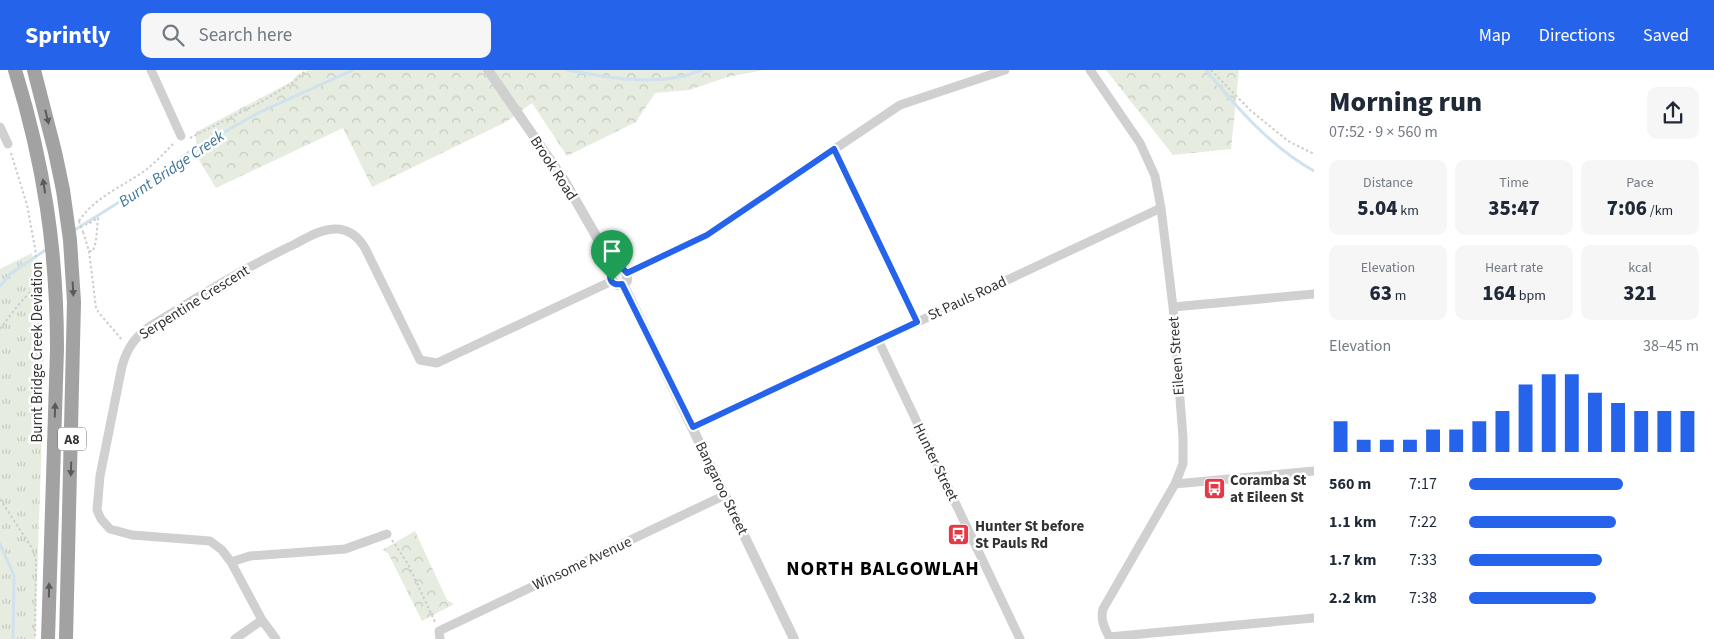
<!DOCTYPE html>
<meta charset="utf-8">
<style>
:root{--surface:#fff;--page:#f6f6f7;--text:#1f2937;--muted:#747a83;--accent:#2563eb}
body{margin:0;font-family:"Source Sans 3",sans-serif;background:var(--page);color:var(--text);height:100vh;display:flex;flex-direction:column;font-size:19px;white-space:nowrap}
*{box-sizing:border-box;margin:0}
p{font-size:16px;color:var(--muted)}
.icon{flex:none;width:28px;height:28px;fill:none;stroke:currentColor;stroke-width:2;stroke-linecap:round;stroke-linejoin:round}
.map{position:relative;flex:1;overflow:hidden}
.details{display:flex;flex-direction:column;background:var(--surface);width:400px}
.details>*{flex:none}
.pin{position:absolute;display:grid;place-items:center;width:42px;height:42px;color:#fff;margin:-51px -21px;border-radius:50% 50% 50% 0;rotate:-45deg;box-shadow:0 0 5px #0007}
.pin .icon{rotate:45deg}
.round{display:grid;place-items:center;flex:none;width:52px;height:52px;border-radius:10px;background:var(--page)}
.head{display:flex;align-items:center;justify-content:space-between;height:85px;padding:0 15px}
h1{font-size:28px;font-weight:800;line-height:38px}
.stats{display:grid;grid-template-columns:repeat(3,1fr);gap:8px;height:85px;padding:5px 15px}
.stats div{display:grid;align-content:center;border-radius:10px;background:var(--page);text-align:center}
.stats b{font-size:21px;font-weight:800}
.stats small{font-size:14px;font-weight:400}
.stats p{font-size:14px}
.chart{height:140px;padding:10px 15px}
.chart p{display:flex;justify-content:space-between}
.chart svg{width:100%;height:90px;margin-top:5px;stroke:var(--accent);stroke-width:6}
ul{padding:0 15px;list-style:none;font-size:16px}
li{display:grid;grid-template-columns:80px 60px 1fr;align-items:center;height:38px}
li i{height:12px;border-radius:6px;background:var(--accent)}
header{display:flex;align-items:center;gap:30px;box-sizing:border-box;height:70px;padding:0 25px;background:var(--accent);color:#fff}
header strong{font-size:24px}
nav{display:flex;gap:28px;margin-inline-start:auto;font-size:18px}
.search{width:350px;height:45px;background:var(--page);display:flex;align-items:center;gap:12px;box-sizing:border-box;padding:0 18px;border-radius:10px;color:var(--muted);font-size:19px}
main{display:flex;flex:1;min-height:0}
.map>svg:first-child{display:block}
</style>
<header>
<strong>Sprintly</strong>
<div class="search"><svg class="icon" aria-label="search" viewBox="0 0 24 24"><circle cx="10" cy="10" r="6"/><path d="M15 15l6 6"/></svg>Search here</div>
<nav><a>Map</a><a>Directions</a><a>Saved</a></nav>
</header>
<main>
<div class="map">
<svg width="1314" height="569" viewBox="0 0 1314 569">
<defs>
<pattern id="grass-tufts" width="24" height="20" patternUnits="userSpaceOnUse" patternTransform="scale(1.25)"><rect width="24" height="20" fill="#e6ecdf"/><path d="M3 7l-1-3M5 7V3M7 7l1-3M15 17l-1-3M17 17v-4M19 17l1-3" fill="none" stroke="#c6cbc0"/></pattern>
<pattern id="forest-crowns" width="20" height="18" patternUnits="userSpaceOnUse" patternTransform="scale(1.25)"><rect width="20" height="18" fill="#e6ecdf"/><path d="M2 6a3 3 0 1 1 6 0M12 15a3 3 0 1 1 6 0" fill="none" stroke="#c6cbc0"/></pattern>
</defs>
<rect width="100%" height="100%" fill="#fff"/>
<path fill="url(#grass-tufts)" d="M32,183l10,56 2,65 -9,265h-35v-370z"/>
<path fill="url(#forest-crowns)" d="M310,0h454l-36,7 -39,13 -34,3 -19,29 -69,34 -35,-53 -26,19 -134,65 -29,-59 -127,60 -20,-33v-23l95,-50 7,-8z
M1106,0h133l-8,79 -58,6z
M415,461l32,69 7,4 -32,17 -34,-68 -6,-3z"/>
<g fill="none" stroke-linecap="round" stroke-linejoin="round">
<path stroke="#cfe2ee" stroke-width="3" d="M568,0c35,7 75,14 111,7 8,-1 15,-5 23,-7
M1206,0c31,38 65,77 108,101
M73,161l59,-37 57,-42 69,-39 95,-43
M0,216l10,-12 37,-25
M0,474l14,32 -1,63"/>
<path stroke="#cdcdcd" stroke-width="2" stroke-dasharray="2.5 2.5" stroke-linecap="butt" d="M1211,0l39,40 38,31 26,13
M190,68l71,-36 33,-20 12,-12
M11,83l16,52 8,43 5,42 -9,2
M839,88l74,156
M79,151c15,-24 47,-36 68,-52 10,-8 19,-18 28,-27
M83,162l6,19h4l3,-10 2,-23 -12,7
M89,181l7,57 3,5 24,28
M0,259l18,-24 19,-20
M0,429l32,49 4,12 -1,79
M392,470l16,24 27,58"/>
<path stroke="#d0d0d0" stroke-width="9" d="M151,0l30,66
M1090,0l50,73 15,33 6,32 12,99 10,131v26l-8,20 -72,125c-3,12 2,19 7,30
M0,57l8,17
M627,203l80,-38 193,-130 105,-35
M1173,237l141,-13
M878,270l142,299
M693,357l468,-219
M1175,414l139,-13
M231,492l19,-6 95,-7 42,-15
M1109,567l205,-19
M235,569l27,-19
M276,569l-14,-19 -31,-58 -9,-12 -12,-9 -78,-6 -22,-6 -9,-10 -4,-9 3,-34 22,-110c5,-17 12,-28 27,-39 47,-29 95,-59 146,-83 13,-7 28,-16 43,-15 12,1 21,9 27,19l55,112 17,3 175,-82
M440,569l-1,-8 286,-136"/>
<path stroke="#d0d0d0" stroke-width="10" d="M488,0l76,110 51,89
M615,199l7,-1 5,5v8l-4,3
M615,199l-4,3v8l6,5 6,-1
M623,214l171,355"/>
<path stroke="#a2a2a2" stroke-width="14" d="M15,0c29,94 42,180 42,279l-9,290
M34,0l21,82 8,38 7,50 4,62 -8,337"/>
<path stroke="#cdcdcd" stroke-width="2" stroke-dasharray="2.5 2.5" stroke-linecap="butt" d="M79,151l4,11"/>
</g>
<defs><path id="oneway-solid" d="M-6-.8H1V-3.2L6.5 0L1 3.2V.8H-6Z" transform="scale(1.25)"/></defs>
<g fill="#5a5a5a">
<use href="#oneway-solid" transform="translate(47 47) rotate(76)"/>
<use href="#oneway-solid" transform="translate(44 116) rotate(-99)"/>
<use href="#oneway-solid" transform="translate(73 219) rotate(87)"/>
<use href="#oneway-solid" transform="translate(55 340) rotate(-88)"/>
<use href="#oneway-solid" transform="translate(71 399) rotate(92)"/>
<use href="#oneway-solid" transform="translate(49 520) rotate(-89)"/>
</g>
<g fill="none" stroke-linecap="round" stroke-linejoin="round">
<defs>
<path id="route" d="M834,79l83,173 -224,105 -71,-143c-22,4 -9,-29 5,-11l80,-38z"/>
</defs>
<use href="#route" stroke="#fff" stroke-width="10"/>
<use href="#route" stroke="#2563eb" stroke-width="6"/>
</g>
<defs>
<symbol id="bus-square" viewBox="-11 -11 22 22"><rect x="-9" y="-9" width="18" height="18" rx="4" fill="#e63946" stroke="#fff"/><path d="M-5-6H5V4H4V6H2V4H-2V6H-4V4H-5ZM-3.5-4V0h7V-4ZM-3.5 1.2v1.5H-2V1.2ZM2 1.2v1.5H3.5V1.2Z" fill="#fff"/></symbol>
</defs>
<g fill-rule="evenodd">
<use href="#bus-square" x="1202" y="406" width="25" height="25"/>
<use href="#bus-square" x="946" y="452" width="25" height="25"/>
</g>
<g text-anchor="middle" stroke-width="5" stroke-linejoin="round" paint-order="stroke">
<rect fill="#fff" stroke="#707070" stroke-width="1" x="58" y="357.5" width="28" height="23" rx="4"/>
<g font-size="14" font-weight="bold" fill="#333">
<text x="72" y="374">A8</text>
</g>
<g font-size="15" fill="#333" stroke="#fff">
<text transform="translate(554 98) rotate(57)" y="5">Brook Road</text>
<text transform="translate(967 228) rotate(-25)" y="5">St Pauls Road</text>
<text transform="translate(194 232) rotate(-32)" y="5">Serpentine Crescent</text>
<text transform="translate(37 282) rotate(-90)" y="5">Burnt Bridge Creek Deviation</text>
<text transform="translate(1176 286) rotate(-94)" y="5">Eileen Street</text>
<text transform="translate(936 392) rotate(64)" y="5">Hunter Street</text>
<text transform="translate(722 418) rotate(64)" y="5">Bangaroo Street</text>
<text transform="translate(582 493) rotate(-25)" y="5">Winsome Avenue</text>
</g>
<g font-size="15" font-weight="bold" fill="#333" stroke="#fff" text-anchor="start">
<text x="1230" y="415">Coramba St<tspan x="1230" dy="17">at Eileen St</tspan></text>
<text x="975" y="461">Hunter St before<tspan x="975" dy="17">St Pauls Rd</tspan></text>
</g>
<g font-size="16" font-style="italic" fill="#3f7597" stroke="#fff">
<text transform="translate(171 98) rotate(-34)" y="6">Burnt Bridge Creek</text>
</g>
<g font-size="20" font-weight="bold" letter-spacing="1" fill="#000" stroke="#fff">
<text x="883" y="505">NORTH BALGOWLAH</text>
</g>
</g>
</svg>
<div class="pin" style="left:612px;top:211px;background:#1e9e55"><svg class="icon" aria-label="arrive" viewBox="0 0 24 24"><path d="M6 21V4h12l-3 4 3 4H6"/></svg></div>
</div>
<section class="details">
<div class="head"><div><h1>Morning run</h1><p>07:52 · 9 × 560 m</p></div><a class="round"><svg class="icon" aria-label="share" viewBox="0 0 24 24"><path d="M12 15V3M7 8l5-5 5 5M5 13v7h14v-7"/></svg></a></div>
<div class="stats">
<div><p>Distance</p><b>5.04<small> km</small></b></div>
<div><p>Time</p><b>35:47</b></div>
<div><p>Pace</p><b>7:06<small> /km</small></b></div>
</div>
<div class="stats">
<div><p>Elevation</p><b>63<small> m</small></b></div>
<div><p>Heart rate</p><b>164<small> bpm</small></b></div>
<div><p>kcal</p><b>321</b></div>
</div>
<div class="chart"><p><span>Elevation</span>38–45 m</p>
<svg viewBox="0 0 160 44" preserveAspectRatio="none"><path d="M5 44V29M15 44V38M25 44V38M35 44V38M45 44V33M55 44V33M65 44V29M75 44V24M85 44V11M95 44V6M105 44V6M115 44V15M125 44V20M135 44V24M145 44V24M155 44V24"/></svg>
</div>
<ul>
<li><b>560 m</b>7:17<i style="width:67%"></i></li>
<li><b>1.1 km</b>7:22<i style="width:64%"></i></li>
<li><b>1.7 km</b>7:33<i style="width:58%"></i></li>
<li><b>2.2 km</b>7:38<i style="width:55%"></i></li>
</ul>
</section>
</main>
